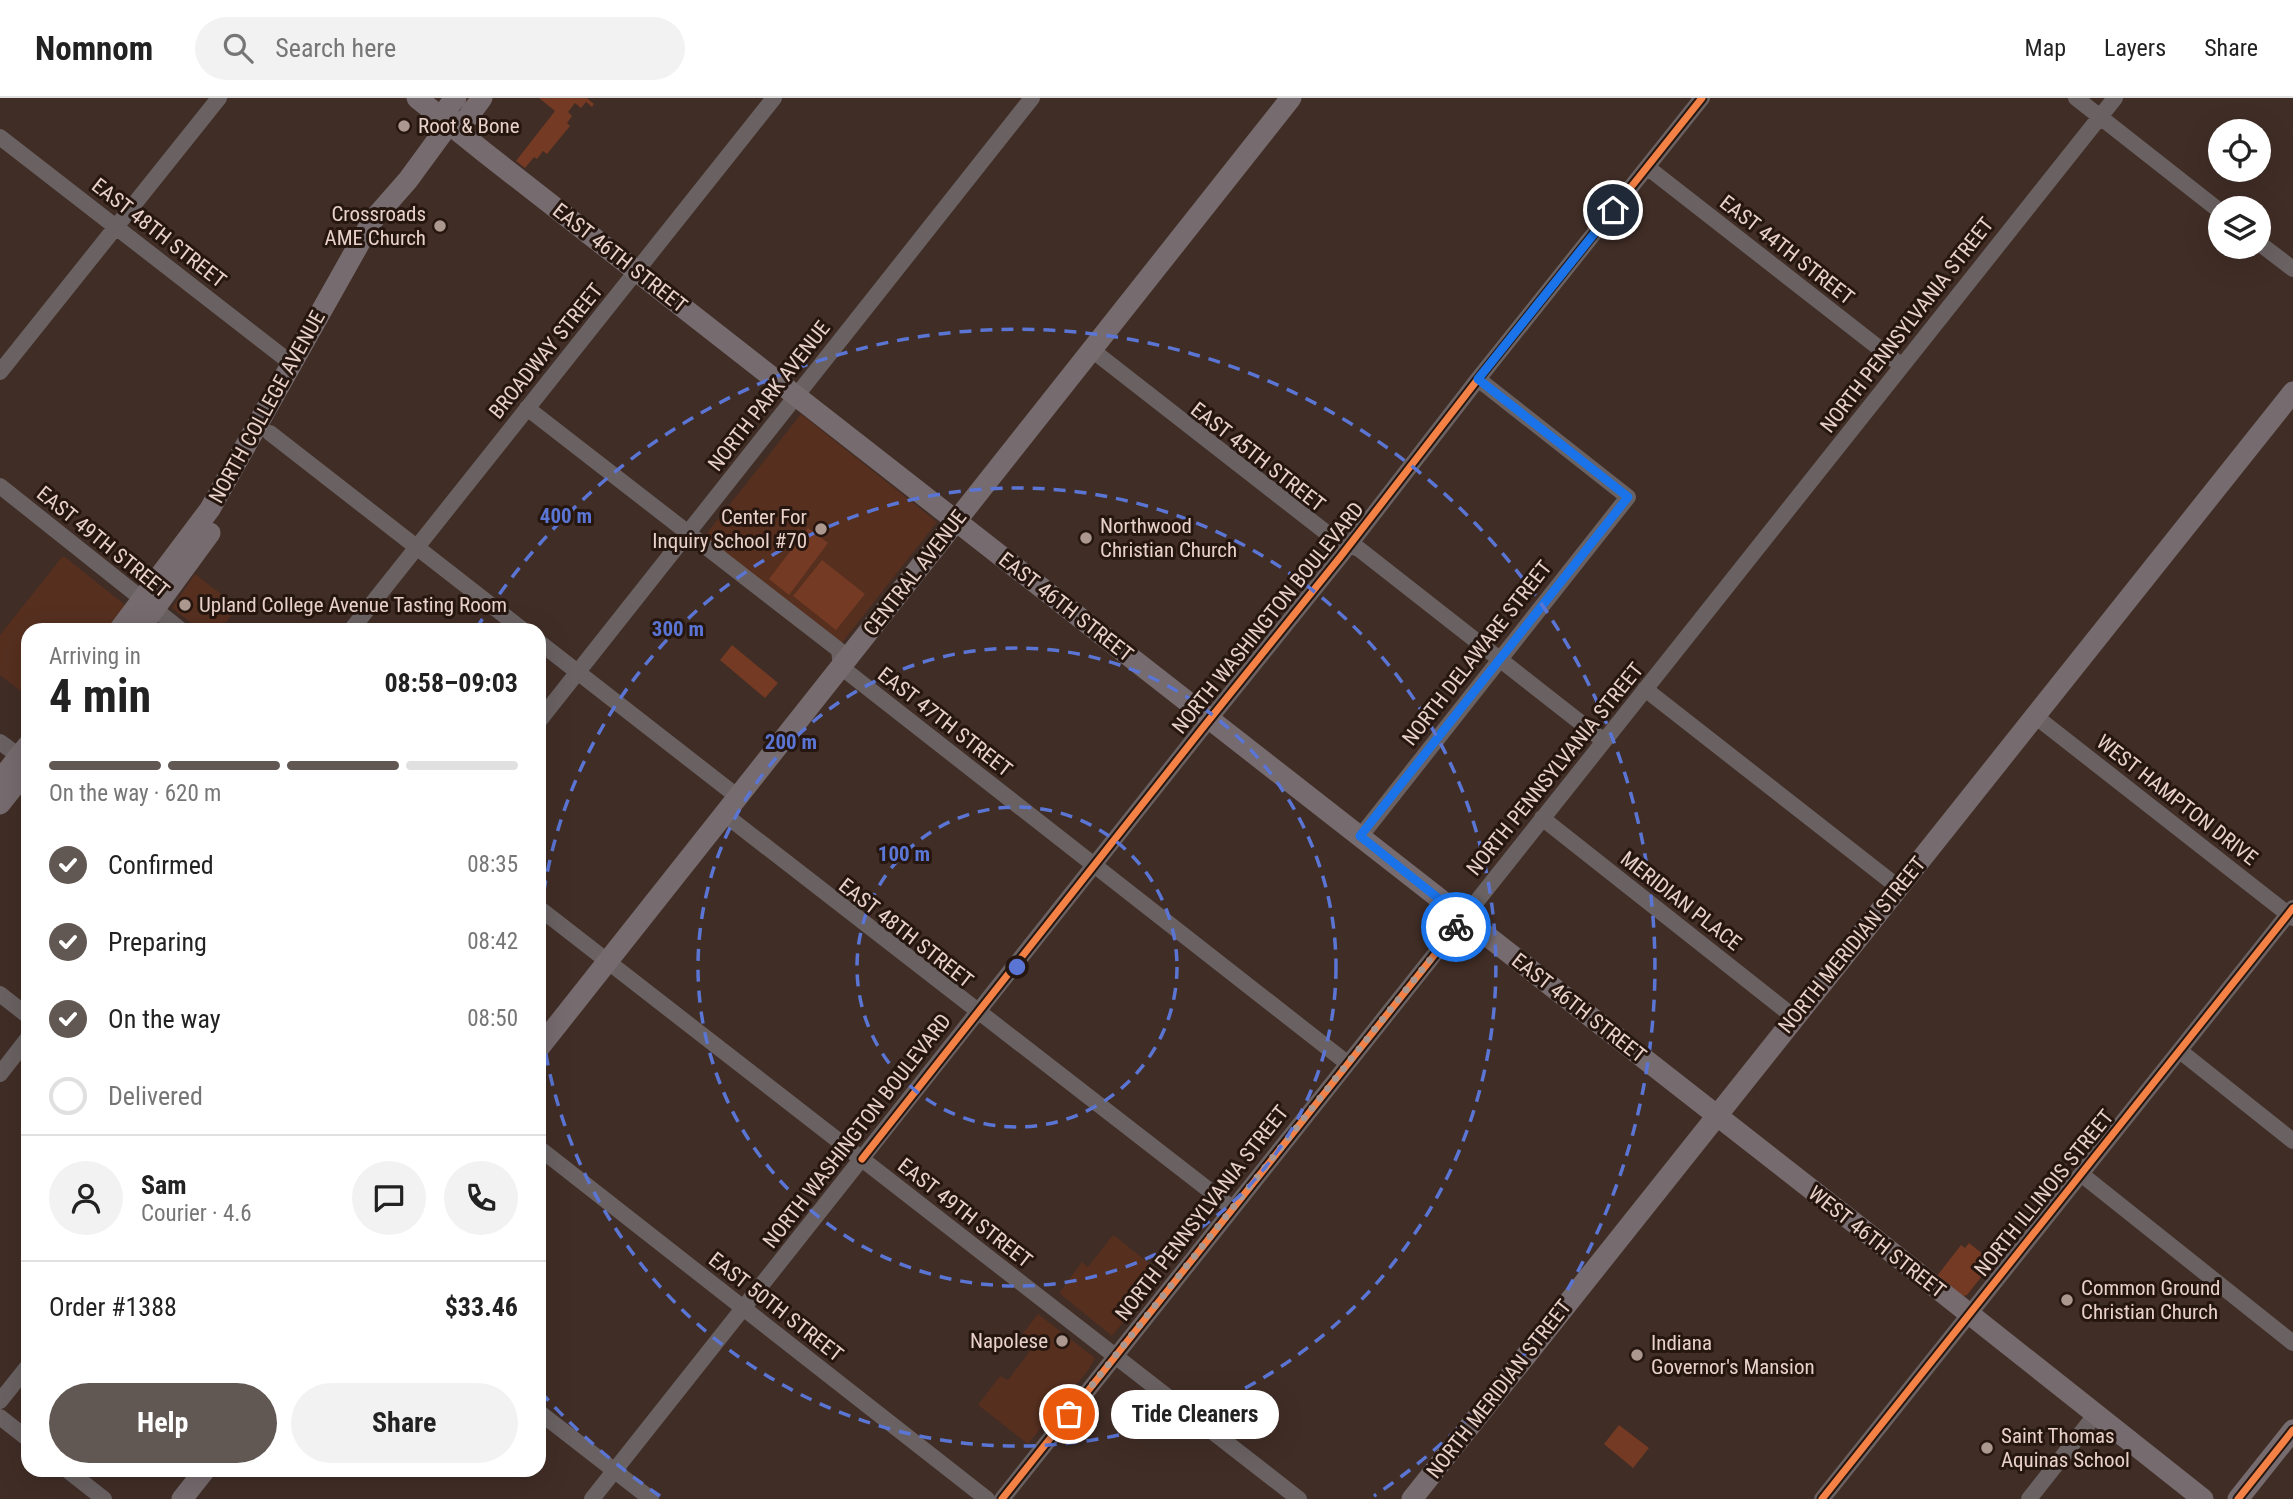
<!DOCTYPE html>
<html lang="en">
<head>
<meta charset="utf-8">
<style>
  :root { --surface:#fff; --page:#f2f2f2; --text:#222; --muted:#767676; --line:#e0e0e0; --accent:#615753 }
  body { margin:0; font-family:"Roboto Condensed",sans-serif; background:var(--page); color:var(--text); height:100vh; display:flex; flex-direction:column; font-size:26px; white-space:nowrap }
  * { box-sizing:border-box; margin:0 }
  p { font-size:23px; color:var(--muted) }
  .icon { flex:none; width:38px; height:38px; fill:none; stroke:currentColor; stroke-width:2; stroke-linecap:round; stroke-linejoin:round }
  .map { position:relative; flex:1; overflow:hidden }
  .drawer { position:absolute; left:21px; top:525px; width:525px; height:854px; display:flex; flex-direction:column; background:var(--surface); border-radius:21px; box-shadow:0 7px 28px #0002 }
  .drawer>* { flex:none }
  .buttons { position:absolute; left:2208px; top:21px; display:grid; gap:14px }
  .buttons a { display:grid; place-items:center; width:63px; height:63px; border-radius:50%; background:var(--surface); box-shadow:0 7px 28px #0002; font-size:35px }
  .pin { position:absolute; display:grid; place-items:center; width:60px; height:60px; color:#fff; margin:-30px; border:4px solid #fff; border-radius:50%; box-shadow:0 2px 7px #0007 }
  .courier { position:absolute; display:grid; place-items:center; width:70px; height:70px; margin:-35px; border:5px solid #1a73e8; border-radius:50%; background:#fff; color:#222; box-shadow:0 2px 9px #0007 }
  .bubble { position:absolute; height:49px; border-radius:24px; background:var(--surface); box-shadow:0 7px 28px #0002; font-size:23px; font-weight:700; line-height:49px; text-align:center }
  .headline em { font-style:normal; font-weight:700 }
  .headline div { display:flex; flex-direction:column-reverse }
  .headline { display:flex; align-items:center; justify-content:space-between; height:119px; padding:0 28px }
  h1 { font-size:46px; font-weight:700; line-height:52px }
  .bar { display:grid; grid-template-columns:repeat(4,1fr); gap:10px 7px; align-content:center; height:84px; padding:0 28px }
  .bar i { height:9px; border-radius:5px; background:var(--line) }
  .bar .selected { background:var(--accent) }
  .bar p { grid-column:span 4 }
  .line { display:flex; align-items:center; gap:18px; padding:0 28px; border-top:2px solid var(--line) }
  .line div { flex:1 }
  .round { display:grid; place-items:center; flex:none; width:74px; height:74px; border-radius:37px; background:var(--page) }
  ol { padding:0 28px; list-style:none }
  li { display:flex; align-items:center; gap:21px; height:77px }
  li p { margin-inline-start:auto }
  li .icon { padding:7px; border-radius:50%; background:var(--accent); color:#fff; stroke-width:4 }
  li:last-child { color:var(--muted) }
  li i { width:38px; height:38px; border:4px solid var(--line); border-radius:50% }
  .action { display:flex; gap:14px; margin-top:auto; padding:14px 28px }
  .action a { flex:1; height:80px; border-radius:42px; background:var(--accent); color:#fff; font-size:28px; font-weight:700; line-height:80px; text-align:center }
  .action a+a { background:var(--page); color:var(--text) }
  header { display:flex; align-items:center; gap:42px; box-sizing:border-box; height:98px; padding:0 35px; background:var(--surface); border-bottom:2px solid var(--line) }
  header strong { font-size:33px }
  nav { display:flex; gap:38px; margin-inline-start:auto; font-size:24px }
  .search { width:490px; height:63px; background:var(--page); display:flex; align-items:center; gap:18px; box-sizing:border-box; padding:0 24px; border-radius:38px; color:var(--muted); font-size:26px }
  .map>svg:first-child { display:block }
</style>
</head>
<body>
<header>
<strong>Nomnom</strong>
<div class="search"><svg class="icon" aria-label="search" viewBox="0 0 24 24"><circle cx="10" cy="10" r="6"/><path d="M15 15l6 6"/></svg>Search here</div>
<nav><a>Map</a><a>Layers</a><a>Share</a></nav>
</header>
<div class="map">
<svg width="2293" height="1401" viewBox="0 0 2293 1401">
  <rect width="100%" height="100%" fill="#402d26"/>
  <path fill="#562f1f" d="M801,316l136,108 -96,122 -137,-107z
    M62,459h3l60,48 -19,25h-78v67l-28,-22v-40z
    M195,476l43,33 -18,23h-20l-28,-22z
    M1112,1138h3l47,38 -50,62 -53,-43 23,-31 6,5z
    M1038,1216l57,44 -6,11 -61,75 -50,-39 22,-29 8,4 25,-33 -12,-11z"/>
  <path fill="#743a23" d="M539,0h48l7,6 -2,3 -6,-5 -5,6 -6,-5 -7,9 4,4 -5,7 3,3 -23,28 -4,-3 -6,8 -3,-2 -9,11 -9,-7 39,-50z
    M808,430l20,15 -39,52 -20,-16z
    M822,462l43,34 -29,36 -43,-34z
    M732,547l46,38 -13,15 -45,-38z
    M1969,1145l24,19 -26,33 -4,1 -26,-20 24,-31 4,3z
    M1619,1327l30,23 -16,20 -29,-24z"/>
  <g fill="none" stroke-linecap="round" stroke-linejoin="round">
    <path stroke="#6a6262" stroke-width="16" d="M2076,0l145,114
      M0,39l291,226
      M1647,69l255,199
      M2259,145l34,26
      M1092,252l245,191 22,8 245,192
      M0,274l219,-274
      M527,310l312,242 2,17 506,396
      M270,335l253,197
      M0,388l181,144
      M351,532l423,-532
      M539,544l199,155
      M1645,591l253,198
      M2035,618l258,202
      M539,623l493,-623
      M0,644l19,14
      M724,716l508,394
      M1542,720l252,199
      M1360,739l268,-340 -150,-118
      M539,810l760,591
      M0,896l28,22
      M2180,953l113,90
      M0,976l28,-36
      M539,1050l448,351
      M2081,1076l212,169
      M0,1303l28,-35
      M539,1314l112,87
      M0,1319l28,22
      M67,1372l37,29
      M592,1401l613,-774 136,-169 137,-177 224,-281
      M1002,1401l1113,-1401
      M1822,1401l471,-591
      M2029,1401l67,-85"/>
    <path stroke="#766b6e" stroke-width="21" d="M417,0l67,54 1382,1080 337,267
      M449,26l16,-3 17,-23
      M119,532l91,-121 162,-288 36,-41 41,-56 -1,-17 8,-9
      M139,532l71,-97
      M0,682l28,-35
      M0,706l27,-34
      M539,950l752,-950
      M182,1401l23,-29
      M1412,1401l881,-1107
      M2238,1401l55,-69"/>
    <defs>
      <path id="cycleway" d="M862,1061l343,-434 136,-169 137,-177 224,-281
        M1002,1401l457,-575
        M1822,1401l471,-591
        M2238,1401l55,-69"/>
    </defs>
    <use href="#cycleway" stroke="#261610" stroke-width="11"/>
    <use href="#cycleway" stroke="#f48246" stroke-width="7"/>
  </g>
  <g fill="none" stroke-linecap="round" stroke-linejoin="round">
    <path stroke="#ad988f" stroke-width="7" stroke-dasharray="0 12.6" d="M1069,1316l387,-487"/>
    <path stroke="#1a73e8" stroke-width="9" d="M1456,829l7,-9 -103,-82 268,-339 -150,-118 135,-169"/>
  </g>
  <g fill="none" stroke="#5a75d3" stroke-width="3.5" stroke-dasharray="12 9">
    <circle cx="1017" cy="869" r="160"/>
    <circle cx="1017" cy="869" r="319"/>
    <path d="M539 836A479 479 0 1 1 539 902"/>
    <path d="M660 1398A638 638 0 0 1 539 1292M476 531A638 638 0 1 1 1374 1398"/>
  </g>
  <g fill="#ad988f" stroke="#261610" stroke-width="2.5">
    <circle cx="404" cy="28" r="7"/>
    <circle cx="440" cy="128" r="7"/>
    <circle cx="821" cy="431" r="7"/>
    <circle cx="1086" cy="440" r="7"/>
    <circle cx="185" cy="507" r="7"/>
    <circle cx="2067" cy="1202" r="7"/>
    <circle cx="1062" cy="1243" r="7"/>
    <circle cx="1637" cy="1257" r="7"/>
    <circle cx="1987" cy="1350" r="7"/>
  </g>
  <g text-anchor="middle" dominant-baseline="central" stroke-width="6" stroke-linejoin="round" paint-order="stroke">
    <g font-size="21" fill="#e8d1c8" stroke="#261610" text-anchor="start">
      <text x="418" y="28">Root &amp; Bone</text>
      <text x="426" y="116" text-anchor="end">Crossroads<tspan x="426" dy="24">AME Church</tspan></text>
      <text x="807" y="419" text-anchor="end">Center For<tspan x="807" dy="24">Inquiry School #70</tspan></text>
      <text x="1100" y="428">Northwood<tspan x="1100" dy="24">Christian Church</tspan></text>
      <text x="199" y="507">Upland College Avenue Tasting Room</text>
      <text x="2081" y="1190">Common Ground<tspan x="2081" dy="24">Christian Church</tspan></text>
      <text x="1048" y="1243" text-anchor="end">Napolese</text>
      <text x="1651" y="1245">Indiana<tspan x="1651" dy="24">Governor's Mansion</tspan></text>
      <text x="2001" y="1338">Saint Thomas<tspan x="2001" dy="24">Aquinas School</tspan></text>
    </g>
    <g font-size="21" fill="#e8d1c8" stroke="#261610">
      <text transform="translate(159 135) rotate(38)">EAST 48TH STREET</text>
      <text transform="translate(1787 152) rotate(38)">EAST 44TH STREET</text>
      <text transform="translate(620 160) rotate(38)">EAST 46TH STREET</text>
      <text transform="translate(1907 227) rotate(-52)">NORTH PENNSYLVANIA STREET</text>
      <text transform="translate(546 253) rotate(-51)">BROADWAY STREET</text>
      <text transform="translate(769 298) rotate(-52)">NORTH PARK AVENUE</text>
      <text transform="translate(267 309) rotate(-61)">NORTH COLLEGE AVENUE</text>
      <text transform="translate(1258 359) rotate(38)">EAST 45TH STREET</text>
      <text transform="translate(103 444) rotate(39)">EAST 49TH STREET</text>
      <text transform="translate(915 475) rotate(-52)">CENTRAL AVENUE</text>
      <text transform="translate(1066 509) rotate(38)">EAST 46TH STREET</text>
      <text transform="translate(1268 520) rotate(-51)">NORTH WASHINGTON BOULEVARD</text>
      <text transform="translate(1477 555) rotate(-52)">NORTH DELAWARE STREET</text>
      <text transform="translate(945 624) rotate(38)">EAST 47TH STREET</text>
      <text transform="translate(1555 671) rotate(-51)">NORTH PENNSYLVANIA STREET</text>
      <text transform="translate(2177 702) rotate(38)">WEST HAMPTON DRIVE</text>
      <text transform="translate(1681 803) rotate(38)">MERIDIAN PLACE</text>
      <text transform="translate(906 835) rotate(38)">EAST 48TH STREET</text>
      <text transform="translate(1852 847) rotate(-51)">NORTH MERIDIAN STREET</text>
      <text transform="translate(1579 910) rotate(38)">EAST 46TH STREET</text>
      <text transform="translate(857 1033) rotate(-52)">NORTH WASHINGTON BOULEVARD</text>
      <text transform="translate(2044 1095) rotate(-51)">NORTH ILLINOIS STREET</text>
      <text transform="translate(965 1115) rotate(38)">EAST 49TH STREET</text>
      <text transform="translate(1202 1115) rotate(-52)">NORTH PENNSYLVANIA STREET</text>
      <text transform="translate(1877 1144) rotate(38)">WEST 46TH STREET</text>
      <text transform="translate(776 1209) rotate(38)">EAST 50TH STREET</text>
      <text transform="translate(1499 1291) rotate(-52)">NORTH MERIDIAN STREET</text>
    </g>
  </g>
  <circle cx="1017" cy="869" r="10" fill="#5a75d3" stroke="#261610" stroke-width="3.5"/>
  <g font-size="21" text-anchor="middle" font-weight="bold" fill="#5a75d3" stroke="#261610" stroke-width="6" stroke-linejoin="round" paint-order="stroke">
    <text x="566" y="425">400 m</text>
    <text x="678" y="538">300 m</text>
    <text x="791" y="651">200 m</text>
    <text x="904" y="763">100 m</text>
  </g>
</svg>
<div class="buttons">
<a><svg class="icon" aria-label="locate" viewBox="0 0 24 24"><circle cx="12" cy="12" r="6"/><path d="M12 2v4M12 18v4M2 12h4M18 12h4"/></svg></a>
<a><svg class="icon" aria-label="layers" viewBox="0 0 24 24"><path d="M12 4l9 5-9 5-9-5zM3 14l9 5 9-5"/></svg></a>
</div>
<div class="pin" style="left:1069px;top:1316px;background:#ea580c"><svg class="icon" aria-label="bag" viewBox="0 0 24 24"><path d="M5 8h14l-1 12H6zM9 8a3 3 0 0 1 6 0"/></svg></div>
<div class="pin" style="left:1613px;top:112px;background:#1f2937"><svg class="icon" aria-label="home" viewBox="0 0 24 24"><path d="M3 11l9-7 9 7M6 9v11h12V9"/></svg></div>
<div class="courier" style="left:1456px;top:829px"><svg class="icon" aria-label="bike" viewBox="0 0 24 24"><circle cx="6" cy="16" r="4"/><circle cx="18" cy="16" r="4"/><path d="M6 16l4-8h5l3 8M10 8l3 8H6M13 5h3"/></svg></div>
<div class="bubble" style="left:1111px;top:1292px;width:168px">Tide Cleaners</div>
<section class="drawer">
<div class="headline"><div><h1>4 min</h1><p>Arriving in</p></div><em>08:58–09:03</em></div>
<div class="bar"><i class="selected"></i><i class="selected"></i><i class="selected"></i><i></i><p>On the way · 620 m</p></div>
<ol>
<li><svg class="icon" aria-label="check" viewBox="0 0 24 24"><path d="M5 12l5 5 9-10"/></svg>Confirmed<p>08:35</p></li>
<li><svg class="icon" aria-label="check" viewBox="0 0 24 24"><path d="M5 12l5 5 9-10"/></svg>Preparing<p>08:42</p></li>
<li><svg class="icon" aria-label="check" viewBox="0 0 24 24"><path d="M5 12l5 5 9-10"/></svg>On the way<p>08:50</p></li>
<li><i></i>Delivered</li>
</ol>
<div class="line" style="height:126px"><a class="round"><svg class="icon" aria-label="person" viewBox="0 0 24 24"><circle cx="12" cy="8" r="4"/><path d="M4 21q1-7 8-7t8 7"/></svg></a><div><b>Sam</b><p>Courier · 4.6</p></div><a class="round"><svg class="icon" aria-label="chat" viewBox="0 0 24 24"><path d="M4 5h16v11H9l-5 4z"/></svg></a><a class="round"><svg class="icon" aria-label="phone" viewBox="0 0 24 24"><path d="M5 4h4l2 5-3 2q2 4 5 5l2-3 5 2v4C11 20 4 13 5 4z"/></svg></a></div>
<div class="line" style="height:91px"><div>Order #1388</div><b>$33.46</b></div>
<div class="action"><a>Help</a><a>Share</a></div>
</section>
</div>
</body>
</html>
